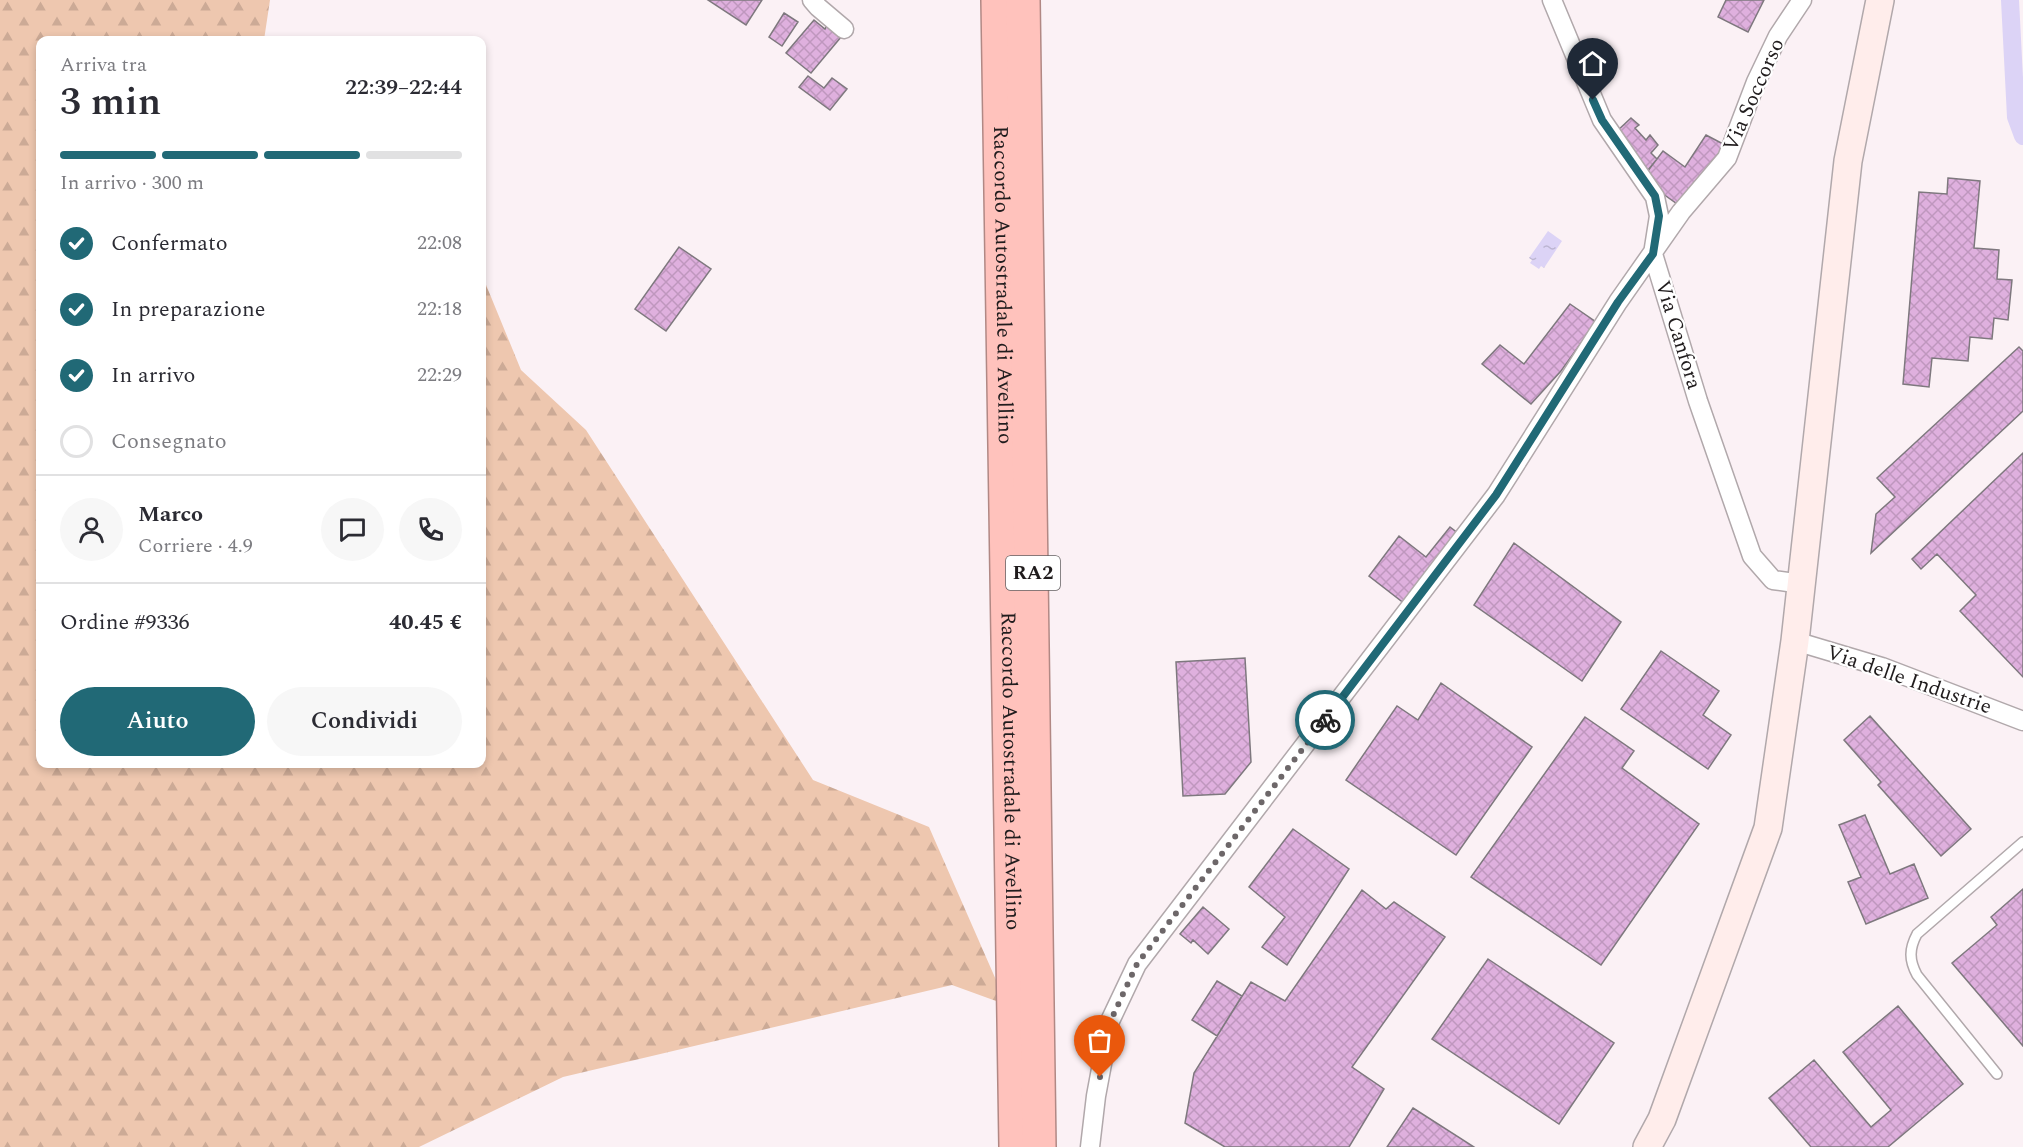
<!DOCTYPE html>
<html lang="it">
<head>
<meta charset="utf-8">
<style>
  :root { --surface:#fff; --page:#f7f7f7; --text:#2b2b33; --muted:#7c7c81; --line:#e1e1e2; --accent:#216976 }
  body { margin:0; font-family:Spectral,serif; background:var(--page); color:var(--text); height:100vh; display:flex; flex-direction:column; font-size:22px; white-space:nowrap }
  * { box-sizing:border-box; margin:0 }
  p { font-size:20px; color:var(--muted) }
  .icon { flex:none; width:33px; height:33px; fill:none; stroke:currentColor; stroke-width:2; stroke-linecap:round; stroke-linejoin:round }
  .map { position:relative; flex:1; overflow:hidden }
  .panel { position:absolute; left:36px; top:36px; width:450px; height:732px; display:flex; flex-direction:column; background:var(--surface); border-radius:12px; box-shadow:0 3px 9px #0003 }
  .panel>* { flex:none }
  .pin { position:absolute; display:grid; place-items:center; width:51px; height:51px; color:#fff; margin:-62px -26px; border-radius:50% 50% 50% 0; rotate:-45deg; box-shadow:0 0 6px #0007 }
  .pin .icon { rotate:45deg }
  .courier { position:absolute; display:grid; place-items:center; width:60px; height:60px; margin:-30px; border:4px solid #216976; border-radius:50%; background:#fff; color:#222; box-shadow:0 2px 8px #0007 }
  .overview em { font-style:normal; font-weight:600 }
  .overview div { display:flex; flex-direction:column-reverse }
  .overview { display:flex; align-items:center; justify-content:space-between; height:102px; padding:0 24px }
  h1 { font-size:39px; font-weight:600; line-height:45px }
  .bar { display:grid; grid-template-columns:repeat(4,1fr); gap:9px 6px; align-content:center; height:72px; padding:0 24px }
  .bar i { height:8px; border-radius:4px; background:var(--line) }
  .bar .current { background:var(--accent) }
  .bar p { grid-column:span 4 }
  .line { display:flex; align-items:center; gap:15px; padding:0 24px; border-top:2px solid var(--line) }
  .line div { flex:1 }
  .round { display:grid; place-items:center; flex:none; width:63px; height:63px; border-radius:32px; background:var(--page) }
  ol { padding:0 24px; list-style:none }
  li { display:flex; align-items:center; gap:18px; height:66px }
  li p { margin-inline-start:auto }
  li .icon { padding:6px; border-radius:50%; background:var(--accent); color:#fff; stroke-width:4 }
  li:last-child { color:var(--muted) }
  li i { width:33px; height:33px; border:3px solid var(--line); border-radius:50% }
  .action { display:flex; gap:12px; margin-top:auto; padding:12px 24px }
  .action a { flex:1; height:69px; border-radius:36px; background:var(--accent); color:#fff; font-size:24px; font-weight:600; line-height:69px; text-align:center }
  .action a+a { background:var(--page); color:var(--text) }
  .map>svg:first-child { display:block }
</style>
</head>
<body>
<div class="map">
<svg width="2023" height="1147" viewBox="0 0 2023 1147">
  <defs>
    <pattern id="forest-firs" width="22" height="20" patternUnits="userSpaceOnUse" patternTransform="scale(1.5)"><rect width="22" height="20" fill="#eec7af"/><path d="M5 1l3.5 6h-7zM16 11l3.5 6h-7z" fill="#ccaa96"/></pattern>
    <pattern id="water-ripples" width="26" height="14" patternUnits="userSpaceOnUse" patternTransform="scale(1.5)"><rect width="26" height="14" fill="#dcd3f6"/><path d="M2 4q2-2 4 0t4 0M15 11q2-2 4 0t4 0" fill="none" stroke="#bcb5d2"/></pattern>
    <pattern id="building-cross-hatch" width="8" height="8" patternUnits="userSpaceOnUse" patternTransform="scale(1.5)"><rect width="8" height="8" fill="#dfb0de"/><path d="M0 0l8 8M0 8l8-8" fill="none" stroke="#bf97be"/></pattern>
  </defs>
  <rect width="100%" height="100%" fill="#fbf1f5"/>
  <path fill="url(#forest-firs)" d="M0,0h270l-6,40h-224v724h442v-489l39,95 65,60 227,350 116,47 78,178 -55,-20 -389,92 -144,70h-419z"/>
  <path fill="url(#water-ripples)" d="M1548,231l14,10 -18,27 -3,-2 -2,3 -9,-6 2,-3 -3,-2z"/>
  <g fill="none" stroke-linecap="round" stroke-linejoin="round">
    <path stroke="#dcd3f6" stroke-width="18" d="M2010,0l6,117 7,19"/>
  </g>
  <path fill="url(#building-cross-hatch)" stroke="#7e787e" stroke-width="1.5" d="M708,0h54l-16,25z
    M1726,0h38l-16,32 -30,-15z
    M784,13l14,9 -16,24 -13,-9z
    M814,20l11,9 2,-4 14,12 -30,36 -25,-20z
    M808,76l16,12 8,-10 15,11 -17,21 -31,-23z
    M1631,118l8,7 -4,3 11,12 4,-5 8,10 -7,8 6,6 -9,11 -32,-38z
    M1706,135l21,11 -47,60 -28,-20 -8,-10 19,-25 22,16z
    M1948,178l32,3 -6,67 25,2 -2,29 15,1 -4,40 -14,-2 -2,21 -22,-2 -2,24 -36,-3 -3,29 -26,-3 16,-192 28,2z
    M679,247l32,22 -45,62 -31,-22z
    M1570,304l26,18 -35,49 -30,33 -49,-40 18,-19 24,19z
    M2019,347l4,4v60l-152,142 5,-39 19,-17 -18,-19z
    M2023,453v224l-63,-66 16,-16 -39,-41 -16,15 -9,-10z
    M1450,527l9,7 -54,70 -36,-28 30,-40 27,21z
    M1514,543l107,79 -39,59 -108,-76z
    M1661,651l58,40 -16,24 28,20 -23,34 -87,-60z
    M1245,658l6,104 -26,32 -42,2 -7,-134z
    M1441,683l91,64 -76,108 -110,-75 51,-74 21,14z
    M1870,716l101,113 -30,27 -63,-71 3,-3 -37,-42z
    M1585,717l49,34 -12,17 77,56 -98,141 -130,-88z
    M1865,815l25,59 24,-10 14,34 -62,26 -18,-42 13,-5 -22,-52z
    M1293,829l56,40 -62,96 -25,-18 23,-30 -36,-30z
    M2023,889v157l-71,-83 45,-38 -6,-8z
    M1362,890l24,19 8,-7 51,35 -93,130 32,22 -35,58h-124l-40,-24 9,-50 57,-91 34,19z
    M1203,907l26,22 -21,25 -15,-14 -2,3 -11,-9z
    M1488,959l126,84 -55,81 -127,-85z
    M1217,981l25,15 -25,40 -25,-16z
    M1898,1006l65,78 -75,63h-77l-42,-49 45,-38 57,67 20,-17 -48,-58z
    M1413,1108l61,39h-87z"/>
  <g fill="none" stroke-linecap="round" stroke-linejoin="round">
    <defs>
      <path id="lane" d="M1997,1074l-80,-99c-8,-15 -8,-26 0,-41l106,-92"/>
      <path id="street" d="M812,0l6,7 26,22
        M1552,0l50,120 53,77 4,19 -6,38 45,147 54,155 21,24 29,4
        M1795,641l87,26 141,54
        M1090,1147l6,-51 14,-75 27,-57 359,-469 122,-193 63,-90 46,-54 29,-76 22,-46 24,-36"/>
      <path id="secondary" d="M1647,1147l15,-28 106,-291 27,-187 53,-480 32,-161"/>
      <g id="highway">
        <path id="s1" d="M998,0l18,1147"/>
        <path d="M1023,0l16,1147"/>
      </g>
    </defs>
    <use href="#lane" stroke="#b1a8ab" stroke-width="12"/>
    <use href="#street" stroke="#b1a8ab" stroke-width="21"/>
    <use href="#secondary" stroke="#b1a8ab" stroke-width="30"/>
    <use href="#highway" stroke="#b18884" stroke-width="36"/>
    <use href="#lane" stroke="#fff" stroke-width="9"/>
    <use href="#street" stroke="#fff" stroke-width="18"/>
    <use href="#secondary" stroke="#ffedeb" stroke-width="27"/>
    <use href="#highway" stroke="#ffc2bc" stroke-width="33"/>
  </g>
  <g fill="none" stroke-linecap="round" stroke-linejoin="round">
    <path stroke="#6d6769" stroke-width="6" stroke-dasharray="0 10.8" d="M1100,1077l10,-55 27,-58 188,-244"/>
    <path stroke="#216976" stroke-width="8" d="M1325,720l171,-225 122,-193 35,-48 6,-38 -4,-20 -53,-76 -9,-20"/>
  </g>
  <g text-anchor="middle" dominant-baseline="central" stroke-width="4.5" stroke-linejoin="round" paint-order="stroke">
    <rect fill="#fff" stroke="#636061" stroke-width="1.5" x="1006" y="556" width="54" height="34" rx="4.5"/>
    <g font-size="20" font-weight="bold" fill="#201c1d">
      <text x="1033" y="573">RA2</text>
    </g>
    <g font-size="21" fill="#201c1d" stroke="#fff">
      <text transform="translate(1754 95) rotate(-66)">Via Soccorso</text>
      <text stroke="none"><textPath href="#s1" startOffset="285">Raccordo Autostradale di Avellino</textPath></text>
      <text transform="translate(1678 335) rotate(73)">Via Canfora</text>
      <text transform="translate(1909 680) rotate(19)">Via delle Industrie</text>
      <text stroke="none"><textPath href="#s1" startOffset="771">Raccordo Autostradale di Avellino</textPath></text>
    </g>
  </g>
</svg>
<div class="pin" style="left:1100px;top:1077px;background:#ea580c"><svg class="icon" aria-label="bag" viewBox="0 0 24 24"><path d="M5 8h14l-1 12H6zM9 8a3 3 0 0 1 6 0"/></svg></div>
<div class="pin" style="left:1593px;top:100px;background:#1f2937"><svg class="icon" aria-label="home" viewBox="0 0 24 24"><path d="M3 11l9-7 9 7M6 9v11h12V9"/></svg></div>
<div class="courier" style="left:1325px;top:720px"><svg class="icon" aria-label="bike" viewBox="0 0 24 24"><circle cx="6" cy="16" r="4"/><circle cx="18" cy="16" r="4"/><path d="M6 16l4-8h5l3 8M10 8l3 8H6M13 5h3"/></svg></div>
<section class="panel">
<div class="overview"><div><h1>3 min</h1><p>Arriva tra</p></div><em>22:39–22:44</em></div>
<div class="bar"><i class="current"></i><i class="current"></i><i class="current"></i><i></i><p>In arrivo · 300 m</p></div>
<ol>
<li><svg class="icon" aria-label="check" viewBox="0 0 24 24"><path d="M5 12l5 5 9-10"/></svg>Confermato<p>22:08</p></li>
<li><svg class="icon" aria-label="check" viewBox="0 0 24 24"><path d="M5 12l5 5 9-10"/></svg>In preparazione<p>22:18</p></li>
<li><svg class="icon" aria-label="check" viewBox="0 0 24 24"><path d="M5 12l5 5 9-10"/></svg>In arrivo<p>22:29</p></li>
<li><i></i>Consegnato</li>
</ol>
<div class="line" style="height:108px"><a class="round"><svg class="icon" aria-label="person" viewBox="0 0 24 24"><circle cx="12" cy="8" r="4"/><path d="M4 21q1-7 8-7t8 7"/></svg></a><div><b>Marco</b><p>Corriere · 4.9</p></div><a class="round"><svg class="icon" aria-label="chat" viewBox="0 0 24 24"><path d="M4 5h16v11H9l-5 4z"/></svg></a><a class="round"><svg class="icon" aria-label="phone" viewBox="0 0 24 24"><path d="M5 4h4l2 5-3 2q2 4 5 5l2-3 5 2v4C11 20 4 13 5 4z"/></svg></a></div>
<div class="line" style="height:78px"><div>Ordine #9336</div><b>40.45 €</b></div>
<div class="action"><a>Aiuto</a><a>Condividi</a></div>
</section>
</div>
</body>
</html>
